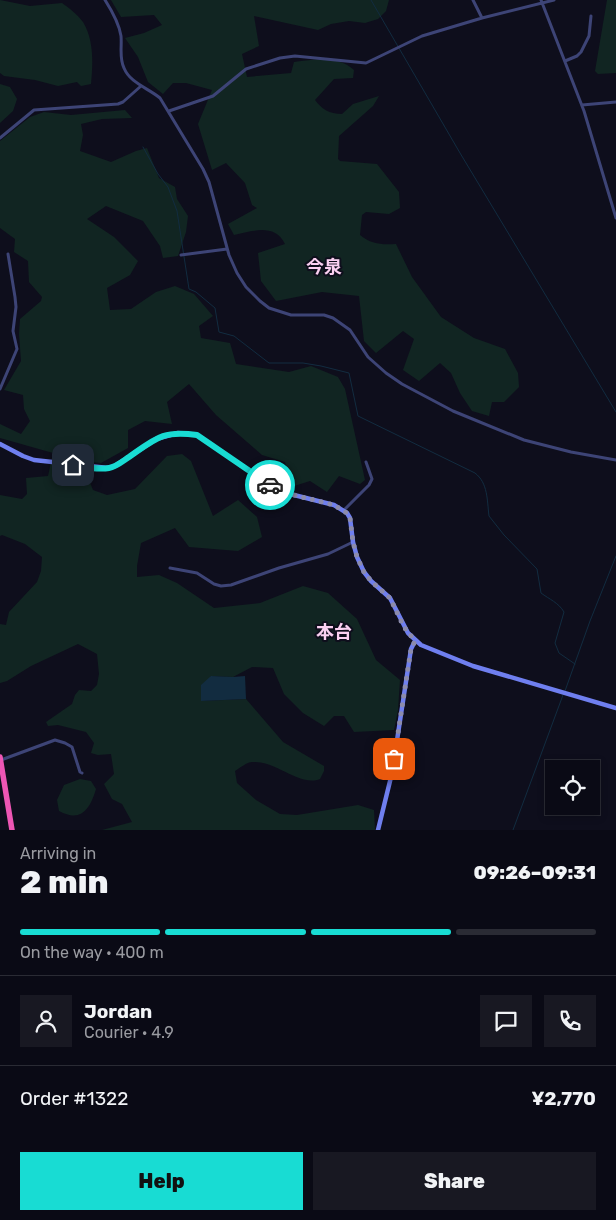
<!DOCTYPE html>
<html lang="en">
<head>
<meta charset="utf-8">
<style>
  :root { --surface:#0a0a15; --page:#181822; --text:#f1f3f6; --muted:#999aa0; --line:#2a2b34; --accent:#18dcd3 }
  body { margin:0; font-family:Rubik,"Noto Sans JP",sans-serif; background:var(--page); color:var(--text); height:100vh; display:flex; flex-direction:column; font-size:19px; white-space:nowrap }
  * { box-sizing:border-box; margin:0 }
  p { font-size:16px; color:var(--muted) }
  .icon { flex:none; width:28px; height:28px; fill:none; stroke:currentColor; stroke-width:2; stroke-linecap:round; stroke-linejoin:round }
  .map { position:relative; height:830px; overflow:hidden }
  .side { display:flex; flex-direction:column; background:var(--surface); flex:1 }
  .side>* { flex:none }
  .controls { position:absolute; left:545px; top:760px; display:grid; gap:10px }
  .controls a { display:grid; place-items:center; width:55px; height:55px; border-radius:0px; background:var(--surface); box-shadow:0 2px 8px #0003,0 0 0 1px var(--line); font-size:25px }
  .pin { position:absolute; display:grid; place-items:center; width:42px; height:42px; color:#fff; margin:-21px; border-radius:10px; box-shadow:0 2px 8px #0006 }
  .courier { position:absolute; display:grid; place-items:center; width:50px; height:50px; margin:-25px; border:4px solid #18dcd3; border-radius:50%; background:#fff; color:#222; box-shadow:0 1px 6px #0007 }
  .head em { font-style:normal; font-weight:800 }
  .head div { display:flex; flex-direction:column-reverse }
  .head { display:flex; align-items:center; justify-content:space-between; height:85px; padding:0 20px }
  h1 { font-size:32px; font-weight:800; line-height:38px }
  .bar { display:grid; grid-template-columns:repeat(4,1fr); gap:8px 5px; align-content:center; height:60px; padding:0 20px }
  .bar i { height:6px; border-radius:4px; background:var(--line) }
  .bar .on { background:var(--accent) }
  .bar p { grid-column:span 4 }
  .line { display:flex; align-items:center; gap:12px; padding:0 20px; border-top:1px solid var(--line) }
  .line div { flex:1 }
  .round { display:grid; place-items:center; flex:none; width:52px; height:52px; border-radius:0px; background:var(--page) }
  .cta { display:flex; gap:10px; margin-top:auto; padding:10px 20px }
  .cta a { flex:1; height:58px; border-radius:0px; background:var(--accent); color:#111; font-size:20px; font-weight:800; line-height:58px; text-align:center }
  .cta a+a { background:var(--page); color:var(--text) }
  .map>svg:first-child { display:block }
</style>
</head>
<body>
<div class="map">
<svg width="616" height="830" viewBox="0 0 616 830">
  <rect width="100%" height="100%" fill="#0e0e1c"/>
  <path fill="#112522" d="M0,0l30,6 32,-3c7,5 16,12 21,19 11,18 10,41 8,62l-10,2 -4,-4 -19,4 -23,-6 -31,-4 -4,-3z
    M111,0h278l-3,11 -8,8 -13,4 -16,-2 -18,3 -13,6 -64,-14 5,30 -17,8 5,23 44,-4 3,-11c21,-3 44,-7 60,8l-1,8 -19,1 -19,21c7,9 14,14 27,14l11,-10 26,-8 -6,10 -34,30 -1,23 2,2 37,3 22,28 1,16 -11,6 -23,-2 -4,3 -2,20c11,9 21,10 36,9l16,33 29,40 33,21 31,11 13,24 1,14 -15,15h-12l-3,14 -17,-5 -12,-18 -9,-20 -11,-10 -21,18 -16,-11 11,-31 -11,-8 -27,22 -12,-12 -5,-45 -37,-4 -46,9 -15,-20 -3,-28 27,-9c-10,-21 -33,-13 -51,-9l-6,-11 29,-16 -5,-3 -7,-22 -19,-20 -14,7 -14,-46 14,-34 -26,-7h-13l-10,11 -15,-12 -10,-25 -13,-19 19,-5 18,-8 -8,-10 -33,2z
    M607,0h9v73l-18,1 -3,-3z
    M0,84l10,3 7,12 -4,12 -13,12z
    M125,110l7,8 -30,1 -21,5 2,11 -3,16 31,11 25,-11 11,-3 12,30 16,9 2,12 11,17 -2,16 -8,24 -15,2 -3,-12 -17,-25 -37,-15 -19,13 27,18 24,24 -8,14 -23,13 3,22 21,-1 25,-17 19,-6 19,8 19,22 -14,10 2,12 29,5 6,21 53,8 22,-6 27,11 7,12 20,91 -5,4 -21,-8 -12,16 -17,-11 -19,6 -6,-25 -23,-7 -46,-40 -27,-31 -22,18 5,22 -27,-3 -17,9v18l-27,15 -20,-2 12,29 14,5 28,-6 32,-33 15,-2 9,7 22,55 25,-16 19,17 5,20 -24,14 -49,-4 -14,-19 -34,15 -4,23v11l22,-2 18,8 37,25 46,-5 43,-17 25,7 29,26 19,41 24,20 -2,30 -4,20 -40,2 -10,-16h-10l-10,10 -21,-13 -19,-19 -11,-26 -21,-1 -19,10 -22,-1 -10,25 45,-2 37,43 41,24v5l-4,8c-21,8 -44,-19 -68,-17 -5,0 -12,6 -17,9l2,12 19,17 24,14 17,1 61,-10 16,5 1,20h-273l30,-8 -10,-18 -10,-5 -8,-15 10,-10 -3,-20 -13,1 -7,-2 3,-10 -8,-11 -28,-7 -10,1 -2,-4 26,-18 3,-9 4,-5 12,1 6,-6 2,-11 -2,-20 -19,-10 -47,22 -24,15 -7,2v-59l6,1 3,-13 28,-30 4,-11 1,-14 -17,-13 -23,-9 -2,1v-41l22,4 5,-5 -1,-16 22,-2 5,-23 -53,-15v-14l21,10 9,-13 -6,-12 -1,-14 -19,-5 17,-29 -2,-27 1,-15 21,-18 1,-4 -13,-15 -1,-21 -14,-9 1,-13 -15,-11v-87l30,-24 14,-5 27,3z
    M80,779l11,2 5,8c-6,20 -15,34 -37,22l-2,-11 7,-15z"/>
  <path fill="#122c40" d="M211,676l22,1 12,-1 1,23 -45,2v-16z"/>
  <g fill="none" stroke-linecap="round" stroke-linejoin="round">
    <path stroke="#122c40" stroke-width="1" d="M371,0l89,153 156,259
      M143,147l15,27 10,13 9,24 12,78 7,3 19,16 4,24 15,4 35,27h34l18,3 28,7 9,43 117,57c13,10 12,27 14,43l15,19 33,34 4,24c8,6 18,10 23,19l-9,31 4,10 16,11
      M565,691l25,-70 26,-65
      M513,830l50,-135"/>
    <path stroke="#3d4476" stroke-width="3" d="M105,0c7,11 14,23 16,36 1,11 -2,22 3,32 6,15 24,20 36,30l43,71 6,13 20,73 8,18 9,14 14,14 9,7 22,7h33l9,3 17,12 18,27 18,16 16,11 51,27 71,29 47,12 45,8
      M473,0l9,18
      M541,0l43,111 32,107
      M565,61l12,-5 4,-4 8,-16 2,-20
      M582,105l34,-3
      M169,111l44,-15 33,-27 34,-11 15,-2 71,7 56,-27 60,-18 72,-18
      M0,138l34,-28 84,-6 5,-2 18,-16
      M181,255l46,-6
      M0,389l17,-40 -4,-18 3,-24 -1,-10 -7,-43
      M344,510l25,-25 3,-6 -6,-17
      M170,568l27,5 17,11 7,2 10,-1 48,-17 49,-14 25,-12
      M1,760l54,-20 10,3 7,4 8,25 2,1"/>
    <path stroke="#6f7fef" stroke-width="4.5" d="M0,444l23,12 11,4 74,8 7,-2 41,-27 22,-6 19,2 77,53 16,6 44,11 13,8 3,5 3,24 4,15 7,15 7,9 19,17 18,35 13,12 52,21 143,42
      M378,830l14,-57 19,-124 4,-8"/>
    <path stroke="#ed56b4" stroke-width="5.5" d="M0,757l12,73"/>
  </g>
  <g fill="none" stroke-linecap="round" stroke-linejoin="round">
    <path stroke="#8b8bac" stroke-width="5" stroke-dasharray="0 9" d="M270,485l20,9 44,11 13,8 3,5 3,24 4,15 7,15 7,9 19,17 14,29 11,14 -4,8 -17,110"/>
    <path stroke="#18dcd3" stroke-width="6" d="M73,465c11,2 24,5 36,3 7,-1 14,-7 20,-11 27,-19 34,-27 68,-22l73,50"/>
  </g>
  <g text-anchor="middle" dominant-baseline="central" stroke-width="4" stroke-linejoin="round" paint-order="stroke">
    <g font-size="18" font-weight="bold" fill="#fad0f1" stroke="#0e0e1c">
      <text x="324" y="267">今泉</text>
      <text x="334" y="632">本台</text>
    </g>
  </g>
</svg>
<div class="controls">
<a><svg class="icon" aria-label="locate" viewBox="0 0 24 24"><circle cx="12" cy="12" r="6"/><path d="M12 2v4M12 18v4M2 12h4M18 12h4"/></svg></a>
</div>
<div class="pin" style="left:394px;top:759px;background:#ea580c"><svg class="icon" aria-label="bag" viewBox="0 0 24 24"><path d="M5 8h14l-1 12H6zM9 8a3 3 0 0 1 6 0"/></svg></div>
<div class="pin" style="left:73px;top:465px;background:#1f2937"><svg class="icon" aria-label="home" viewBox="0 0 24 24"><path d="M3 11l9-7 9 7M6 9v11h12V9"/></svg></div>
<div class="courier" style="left:270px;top:485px"><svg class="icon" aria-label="car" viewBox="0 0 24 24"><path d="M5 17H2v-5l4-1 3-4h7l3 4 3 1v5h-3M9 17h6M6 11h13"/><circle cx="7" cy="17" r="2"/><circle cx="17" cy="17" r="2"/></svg></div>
</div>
<section class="side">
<div class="head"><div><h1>2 min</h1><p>Arriving in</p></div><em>09:26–09:31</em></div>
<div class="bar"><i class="on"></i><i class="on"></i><i class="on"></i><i></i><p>On the way · 400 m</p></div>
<div class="line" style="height:90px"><a class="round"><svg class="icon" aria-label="person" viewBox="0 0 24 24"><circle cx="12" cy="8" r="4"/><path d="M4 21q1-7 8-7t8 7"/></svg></a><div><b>Jordan</b><p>Courier · 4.9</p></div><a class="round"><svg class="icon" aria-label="chat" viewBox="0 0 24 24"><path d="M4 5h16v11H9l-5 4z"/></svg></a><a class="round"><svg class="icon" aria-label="phone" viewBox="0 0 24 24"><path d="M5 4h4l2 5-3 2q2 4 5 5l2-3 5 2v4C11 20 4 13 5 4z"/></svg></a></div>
<div class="line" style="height:65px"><div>Order #1322</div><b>¥2,770</b></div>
<div class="cta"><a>Help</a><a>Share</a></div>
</section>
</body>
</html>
